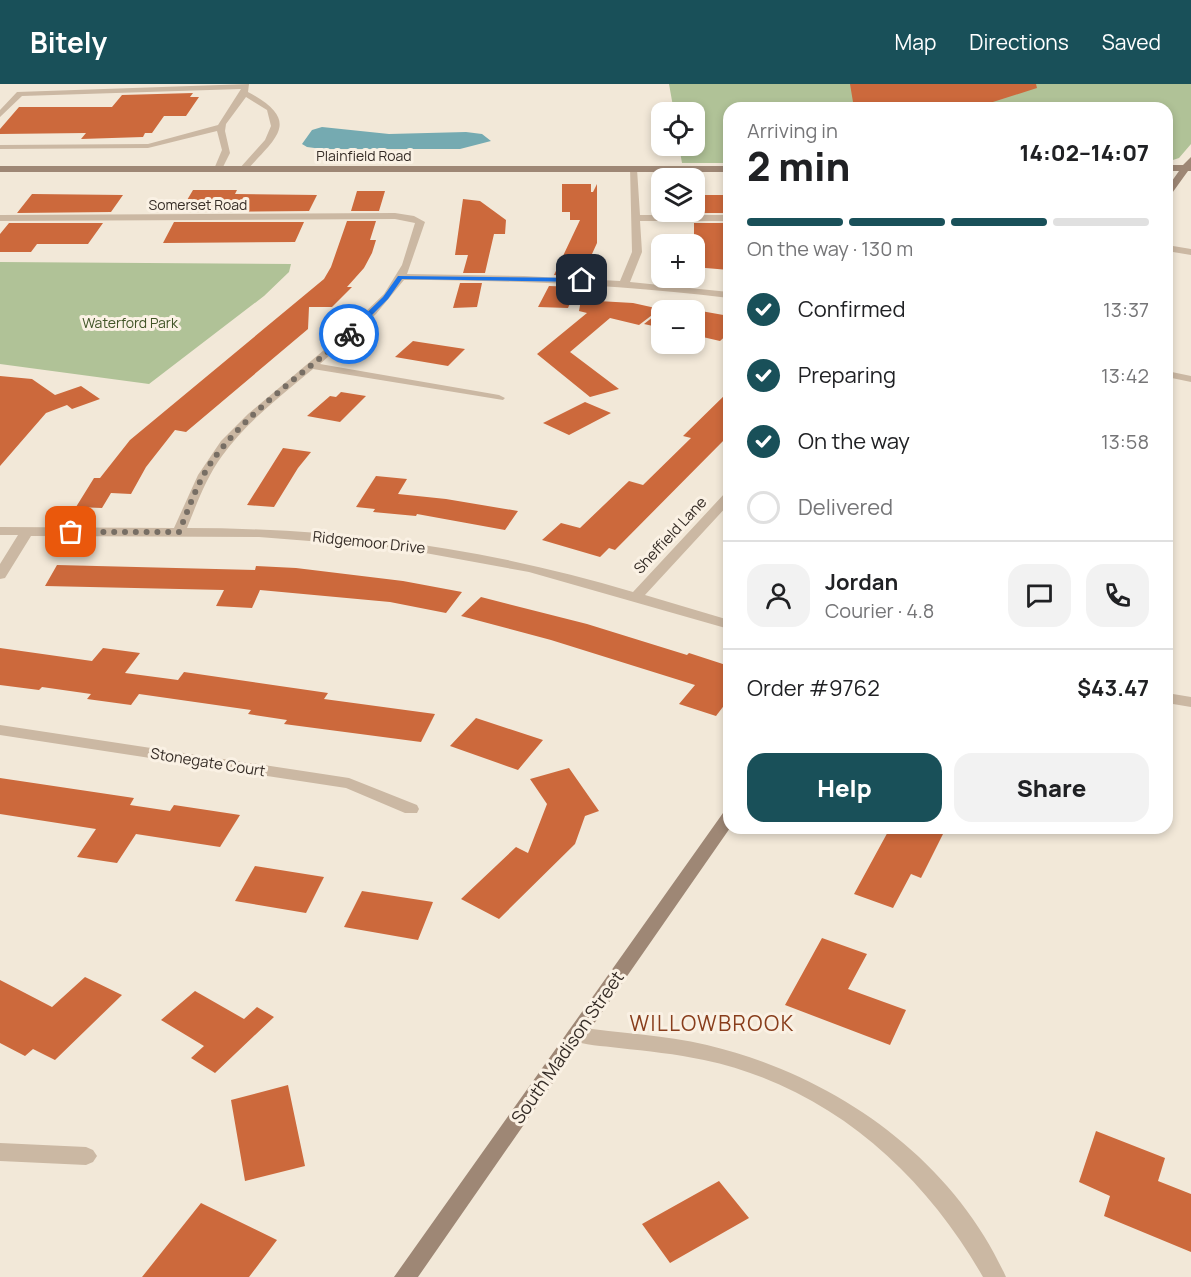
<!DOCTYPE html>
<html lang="en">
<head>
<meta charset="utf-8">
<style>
  :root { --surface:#fff; --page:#f2f2f2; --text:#202124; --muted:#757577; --line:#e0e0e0; --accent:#195059 }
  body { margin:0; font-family:Manrope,sans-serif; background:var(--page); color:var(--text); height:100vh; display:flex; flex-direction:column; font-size:22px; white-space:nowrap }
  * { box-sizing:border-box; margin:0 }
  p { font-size:20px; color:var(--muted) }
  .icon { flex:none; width:33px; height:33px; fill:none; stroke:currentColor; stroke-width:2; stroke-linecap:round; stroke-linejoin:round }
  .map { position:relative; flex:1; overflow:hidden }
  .panel { position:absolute; left:723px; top:18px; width:450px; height:732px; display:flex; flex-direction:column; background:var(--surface); border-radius:18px; box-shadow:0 3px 9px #0003 }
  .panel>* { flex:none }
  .buttons { position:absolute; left:651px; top:18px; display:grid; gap:12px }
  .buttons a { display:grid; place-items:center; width:54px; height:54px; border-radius:12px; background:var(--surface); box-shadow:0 3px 9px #0003; font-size:30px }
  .pin { position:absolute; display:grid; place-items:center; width:51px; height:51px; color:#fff; margin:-26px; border-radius:12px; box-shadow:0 3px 9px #0006 }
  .courier { position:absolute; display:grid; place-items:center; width:60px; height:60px; margin:-30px; border:4px solid #1a73e8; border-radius:50%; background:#fff; color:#222; box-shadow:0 2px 8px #0007 }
  .summary em { font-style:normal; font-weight:800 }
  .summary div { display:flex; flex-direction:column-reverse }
  .summary { display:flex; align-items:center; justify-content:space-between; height:102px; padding:0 24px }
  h1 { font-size:39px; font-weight:800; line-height:45px }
  .bar { display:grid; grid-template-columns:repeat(4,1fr); gap:9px 6px; align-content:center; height:72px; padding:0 24px }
  .bar i { height:8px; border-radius:4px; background:var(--line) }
  .bar .selected { background:var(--accent) }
  .bar p { grid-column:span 4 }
  .line { display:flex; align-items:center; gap:15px; padding:0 24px; border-top:2px solid var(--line) }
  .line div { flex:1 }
  .round { display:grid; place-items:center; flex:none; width:63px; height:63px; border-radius:18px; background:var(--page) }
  ol { padding:0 24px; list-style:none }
  li { display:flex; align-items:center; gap:18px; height:66px }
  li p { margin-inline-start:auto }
  li .icon { padding:6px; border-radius:50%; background:var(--accent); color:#fff; stroke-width:4 }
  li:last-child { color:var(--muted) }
  li i { width:33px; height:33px; border:3px solid var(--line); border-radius:50% }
  .action { display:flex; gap:12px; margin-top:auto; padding:12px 24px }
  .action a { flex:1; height:69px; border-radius:18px; background:var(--accent); color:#fff; font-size:24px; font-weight:800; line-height:69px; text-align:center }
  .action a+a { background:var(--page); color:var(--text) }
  header { display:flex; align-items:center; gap:36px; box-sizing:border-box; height:84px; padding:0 30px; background:var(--accent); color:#fff }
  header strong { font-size:28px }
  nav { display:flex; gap:33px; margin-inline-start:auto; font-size:21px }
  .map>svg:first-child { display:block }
</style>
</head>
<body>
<header>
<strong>Bitely</strong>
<nav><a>Map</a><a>Directions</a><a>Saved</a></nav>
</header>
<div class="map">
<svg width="1191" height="1193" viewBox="0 0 1191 1193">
  <rect width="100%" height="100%" fill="#f2e8d8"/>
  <path fill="#b0c297" d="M669,0h522v60l-12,14 -12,4v-54h-438v55h-47l-3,-17h15v-34h-20z
    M0,178l291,2 -2,8 -25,24 -115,88 -149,-20z"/>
  <path fill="#75aab1" d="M322,43l67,7 77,-2 16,2 9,7 -31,8h-138l-15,-2 -5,-3 10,-14z"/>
  <path fill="#cc693c" d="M850,0h186l1,4 -63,20h-120z
    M193,9l-3,4h9l-13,19h-22l-12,17h-7l-2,4 -62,2 5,-6 -86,1v-5l19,-22h93l10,-12z
    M562,100h29v8h2l4,-8v59l-10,22h-2l-3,12 -28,-2 26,-55h-10v-8h-8z
    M193,106h44l-2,4 82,1 -8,16 -129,1z
    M357,107h28l-6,20h-28z
    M32,110l91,1 -12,17 -94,1z
    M694,111h29l2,18h-31z
    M463,115l17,2 26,19 -1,14h-11l-9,39h-22l5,-18h-13z
    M347,137h29l-6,19h6l-4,13 -8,15 -17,19h5l-20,20h-23l-1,22 -122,103 -11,-2 -29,37 -15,27 -20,-1 -9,15 -26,-1 18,-29h6l30,-38 194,-161 7,-12z
    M174,138h130l-9,20 -132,1z
    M9,139h94l-15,21h-51l-6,8h-31v-18z
    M694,139h33l2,47 -35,-3z
    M460,199h22l-5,24 -24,1z
    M549,202l28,1 -9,21 -30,-1z
    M581,216l52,3 27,6 -21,16 -29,-7 -40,34 49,37 -29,8 -53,-43 50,-41 -8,-2z
    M663,225l8,1h-9v18l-18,-4z
    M701,227l28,5v17l-9,8 -26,-6v-19z
    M413,257l6,1 46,7 -17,17 -53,-9z
    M0,292l32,3 23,16 26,-9 19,13 -28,10 -5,-4 -21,8 -46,53z
    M729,307v44l-114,115 -6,-2 -9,9 -58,-17 19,-17 19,5 49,-47 14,4 48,-47 -8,-2z
    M341,308l25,4 -26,26 -33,-6 23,-20 6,1z
    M585,318l26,11 -42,22 -26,-12z
    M283,364l28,4 -13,16 -24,39 -27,-2z
    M376,392l31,3 -9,15 48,5 72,12 -13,19 -88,-16 -1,2 -43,-4 2,-3 -19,-2z
    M57,481l198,5 1,-4 40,2 107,13 59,11 -16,21 -56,-11 -130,-12 -8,18 -36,-2 8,-16 -179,-4z
    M481,513l106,27 100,31 2,-2 40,13v33l-13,17 -37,-12 16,-19 -144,-45 -90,-24z
    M0,564l92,13 11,-13 37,5 -15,20 53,7 6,-8 144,21 -4,6 111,15 -14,28 -137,-18 3,-4 -39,-6 3,-4 -112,-16 -8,11 -44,-6 4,-5 -49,-7 -3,3 -39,-5z
    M476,634l67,22 -25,30 -68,-24z
    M569,684l30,43 -14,5 -10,28 -76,75 -38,-20 55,-52 12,6 19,-49 -17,-25z
    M0,694l134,20 -4,7 40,6 4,-6 66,10 -20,32 -84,-13 -19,29 -40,-6 19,-28 -96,-15z
    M890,744h35l18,6 -22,44 -10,-4 -18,34 -39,-14z
    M255,782l69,11 -18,36 -71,-12z
    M362,807l71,11 -15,38 -74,-13z
    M822,854l45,16 -19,35 58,21 -16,35 -105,-40z
    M85,893l37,18 -67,65 -22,-11 -8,7 -25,-13v-63l52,27z
    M195,907l49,28 13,-12 17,10 -59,56 -24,-15 13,-12 -43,-26z
    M288,1001l17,81 -60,15 -14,-81z
    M1096,1047l69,27 -7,23 33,13v58l-87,-36 6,-20 -31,-14z
    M719,1097l30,37 -79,45 -28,-39z
    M201,1119l76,37 -28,37h-107z"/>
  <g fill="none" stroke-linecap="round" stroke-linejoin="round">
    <path fill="#cbb8a3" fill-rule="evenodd" d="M249,0l-1,8c54,29 29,45 -2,79l-7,-2 26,-29 6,-14 -4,-16 -21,-13 -20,27 -1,7 5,22 -8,16 -4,3 -4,-3 8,-19 -5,-19 -69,17 -148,1v-4l148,-1 70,-19 23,-36 -219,7 -22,21v-7l17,-18z
      M630,83l7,2 3,46h89v6h-89l2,31 -12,30 99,10v6c-108,-13 -216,-18 -325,-18l-28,34 -56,50 179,31 6,3 -2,2 -190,-31c-32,27 -67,53 -91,87 -16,22 -25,47 -35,72 153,0 300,20 446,64l92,-99 4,-1v12l-84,91 84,25v9l-200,-57 -131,-24 -139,-11 -228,-1 -26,42 -5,1v-15l18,-29h-18v-8l174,1 24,-53 23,-34 27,-27 89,-75 47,-45 18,-29 13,-42 -20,-4 -395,2v-6l395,-2 19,3 11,6 -18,52 117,2 96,5 12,-29z
      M1167,161l24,4v6l-24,-4z
      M1167,287l24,5v6l-24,-5z
      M1167,609l24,4v10l-24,-4z
      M0,641l349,53 68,27 2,4 -2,4h-12l-59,-25 -346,-53z
      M576,943c43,6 88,8 131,18 126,30 245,112 299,232h-23c-61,-107 -156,-191 -279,-217 -28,-6 -57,-9 -85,-12 -17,-2 -34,-3 -50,-8l-3,-5 3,-5z
      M0,1059l86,4 7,3 4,6 -4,6 -7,3 -86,-4z"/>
    <path fill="#9e8775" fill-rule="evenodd" d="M1191,73v14h-3l-18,25 -3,1v-9l12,-17h-12v-6h16z
      M0,82h729v6h-729z
      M729,727l1,17 -312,449h-24l329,-464z"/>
  </g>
  <path fill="#1a73e8" d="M398,192l184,2 3,2 -3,2 -180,-3 -14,20 -36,36h-5v-3l36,-35z"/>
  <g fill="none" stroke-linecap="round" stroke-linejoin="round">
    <path stroke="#776e64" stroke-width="6" stroke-dasharray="0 10.8" d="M71,448h108c10,-24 18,-49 33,-71 36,-50 91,-87 137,-127"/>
  </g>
  <g text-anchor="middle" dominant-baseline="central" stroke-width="6" stroke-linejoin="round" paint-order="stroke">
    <g font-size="14" fill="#352c26" stroke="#faf1e4">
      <text x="364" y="71">Plainfield Road</text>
      <text x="198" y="120">Somerset Road</text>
    </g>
    <g font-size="14" fill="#415528" stroke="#faf1e4">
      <text x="130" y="238">Waterford Park</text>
    </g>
    <g font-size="15" fill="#352c26" stroke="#faf1e4">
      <text transform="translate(670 451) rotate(-47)">Sheffield Lane</text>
      <text transform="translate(369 458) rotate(6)">Ridgemoor Drive</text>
      <text transform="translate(208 678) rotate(9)">Stonegate Court</text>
    </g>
    <g font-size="18" fill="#352c26" stroke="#faf1e4">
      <text transform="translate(567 963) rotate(-55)">South Madison Street</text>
    </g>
    <g font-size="21" letter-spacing="1.5" fill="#883d1b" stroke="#faf1e4">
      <text x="712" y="939">WILLOWBROOK</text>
    </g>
  </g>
</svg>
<div class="buttons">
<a><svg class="icon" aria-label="locate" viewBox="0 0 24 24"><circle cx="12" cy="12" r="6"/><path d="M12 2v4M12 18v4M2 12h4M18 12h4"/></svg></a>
<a><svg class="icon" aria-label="layers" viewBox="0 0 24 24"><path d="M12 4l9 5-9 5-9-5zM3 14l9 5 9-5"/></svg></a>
<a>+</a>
<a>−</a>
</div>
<div class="pin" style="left:71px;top:448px;background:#ea580c"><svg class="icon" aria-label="bag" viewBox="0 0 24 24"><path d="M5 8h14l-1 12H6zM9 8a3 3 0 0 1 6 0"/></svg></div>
<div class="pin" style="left:582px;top:196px;background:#1f2937"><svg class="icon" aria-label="home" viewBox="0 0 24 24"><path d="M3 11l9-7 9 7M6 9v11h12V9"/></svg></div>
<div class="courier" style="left:349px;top:250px"><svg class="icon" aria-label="bike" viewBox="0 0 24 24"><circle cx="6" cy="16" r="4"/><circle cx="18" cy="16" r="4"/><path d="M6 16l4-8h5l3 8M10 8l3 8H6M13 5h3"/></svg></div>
<section class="panel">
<div class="summary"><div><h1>2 min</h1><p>Arriving in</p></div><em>14:02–14:07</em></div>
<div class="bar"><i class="selected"></i><i class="selected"></i><i class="selected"></i><i></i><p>On the way · 130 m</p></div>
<ol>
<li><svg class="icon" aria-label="check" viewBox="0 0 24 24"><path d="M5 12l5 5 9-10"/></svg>Confirmed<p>13:37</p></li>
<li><svg class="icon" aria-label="check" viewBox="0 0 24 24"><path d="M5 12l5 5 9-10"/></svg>Preparing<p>13:42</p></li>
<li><svg class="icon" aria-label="check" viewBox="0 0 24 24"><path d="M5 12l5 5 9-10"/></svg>On the way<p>13:58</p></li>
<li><i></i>Delivered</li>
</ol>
<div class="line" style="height:108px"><a class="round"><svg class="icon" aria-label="person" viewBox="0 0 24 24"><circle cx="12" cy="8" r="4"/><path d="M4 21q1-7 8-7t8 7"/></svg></a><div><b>Jordan</b><p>Courier · 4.8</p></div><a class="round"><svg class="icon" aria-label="chat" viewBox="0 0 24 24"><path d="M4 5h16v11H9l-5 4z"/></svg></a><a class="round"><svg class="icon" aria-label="phone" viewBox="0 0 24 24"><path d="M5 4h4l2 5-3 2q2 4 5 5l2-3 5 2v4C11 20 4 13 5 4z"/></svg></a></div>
<div class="line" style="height:78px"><div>Order #9762</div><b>$43.47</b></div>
<div class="action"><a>Help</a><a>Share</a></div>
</section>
</div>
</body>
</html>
